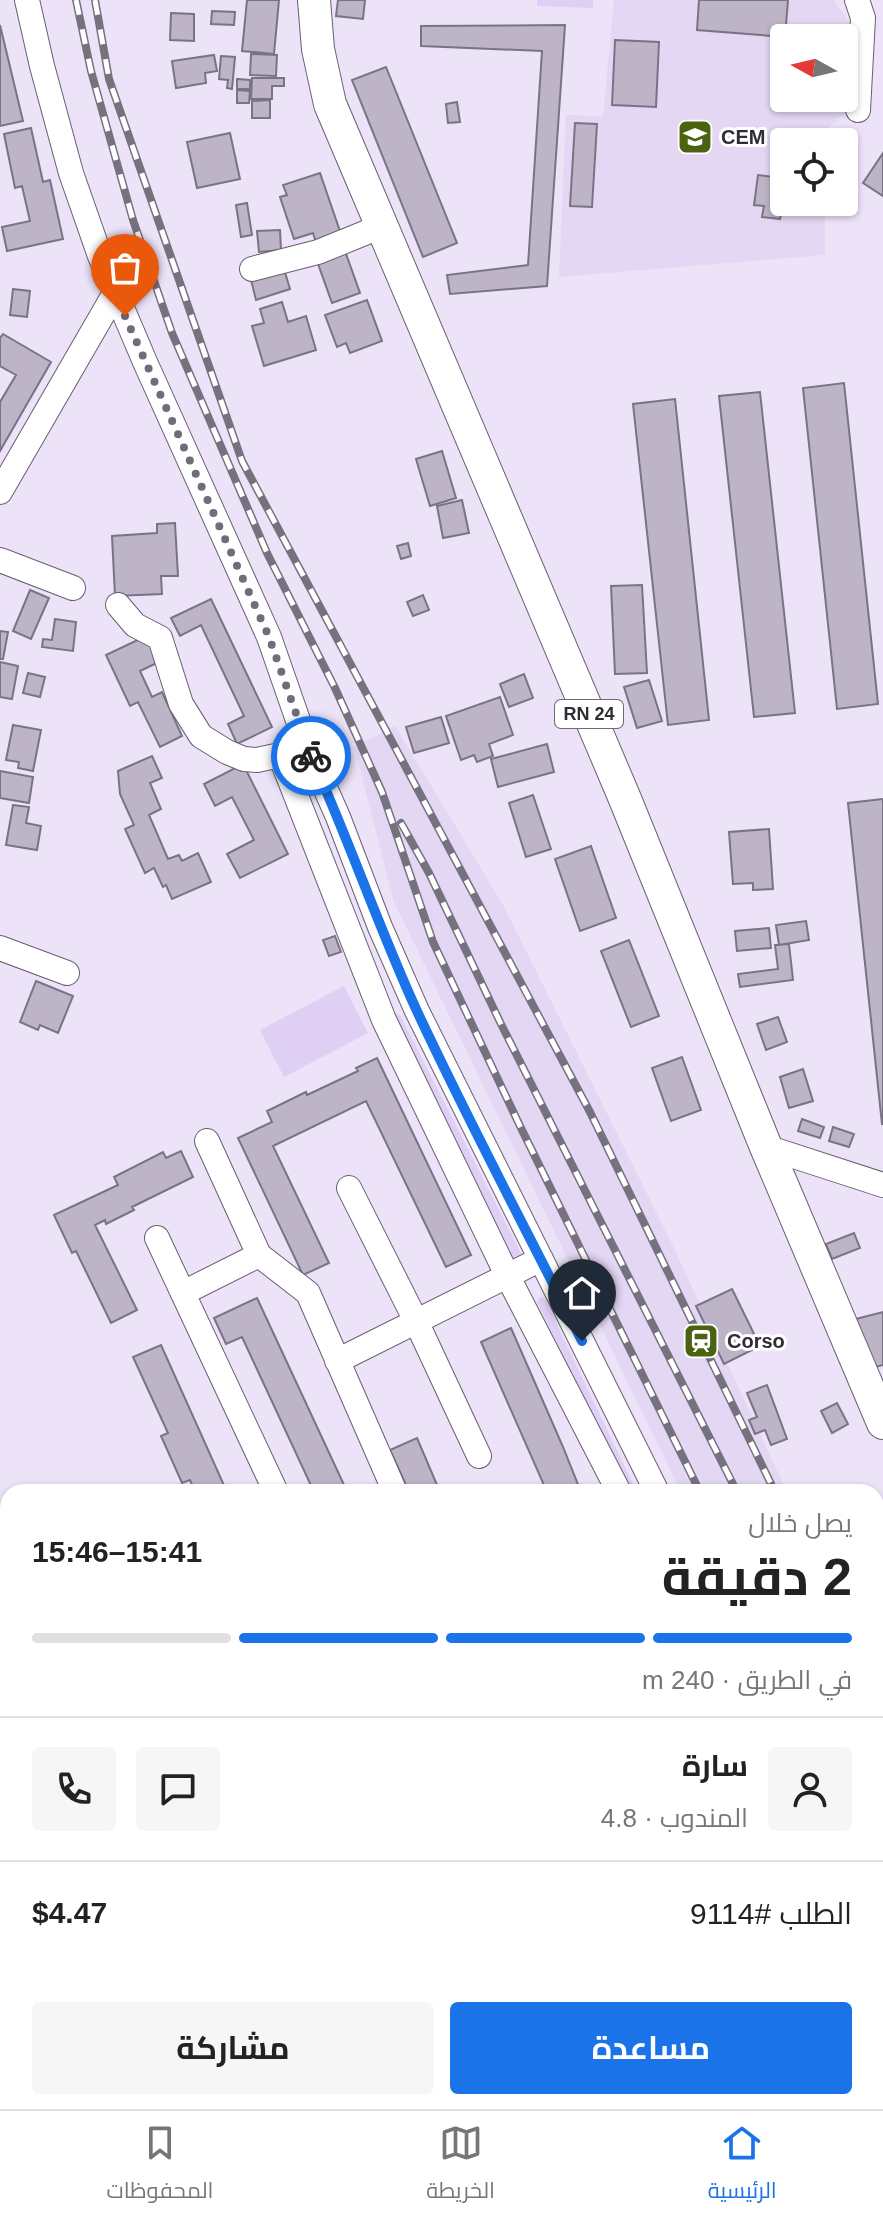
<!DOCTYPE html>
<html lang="ar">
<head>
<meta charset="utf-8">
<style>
  :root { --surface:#fff; --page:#f6f6f6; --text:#222; --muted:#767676; --line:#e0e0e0; --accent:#1a73e8 }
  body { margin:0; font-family:Helvetica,Cairo,sans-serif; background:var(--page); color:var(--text); direction:rtl; height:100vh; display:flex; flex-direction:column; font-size:30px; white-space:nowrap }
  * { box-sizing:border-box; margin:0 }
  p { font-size:26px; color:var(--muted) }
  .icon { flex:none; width:44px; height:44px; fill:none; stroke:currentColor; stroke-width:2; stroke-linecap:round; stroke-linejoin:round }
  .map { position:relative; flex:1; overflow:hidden; direction:ltr }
  .details { position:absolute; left:0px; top:1484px; width:884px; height:626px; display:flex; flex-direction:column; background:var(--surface); border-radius:24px 24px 0 0; box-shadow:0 2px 6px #0004; direction:rtl }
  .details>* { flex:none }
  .needle { width:52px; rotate:278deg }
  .buttons { position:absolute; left:770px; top:24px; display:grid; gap:16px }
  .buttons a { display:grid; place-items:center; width:88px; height:88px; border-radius:8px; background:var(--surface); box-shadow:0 2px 6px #0004; font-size:40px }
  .pin { position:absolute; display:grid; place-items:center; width:68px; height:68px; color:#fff; margin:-82px -34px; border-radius:50% 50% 50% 0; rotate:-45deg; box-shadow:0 0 8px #0007 }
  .pin .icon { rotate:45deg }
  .courier { position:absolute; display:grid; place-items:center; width:80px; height:80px; margin:-40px; border:6px solid #1a73e8; border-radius:50%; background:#fff; color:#222; box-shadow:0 2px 10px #0007 }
  .head em { font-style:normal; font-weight:700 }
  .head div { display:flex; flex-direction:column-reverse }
  .head { display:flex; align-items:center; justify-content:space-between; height:136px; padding:0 32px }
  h1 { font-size:52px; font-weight:700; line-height:60px }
  .bar { display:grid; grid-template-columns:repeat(4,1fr); gap:12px 8px; align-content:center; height:96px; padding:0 32px }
  .bar i { height:10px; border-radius:6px; background:var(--line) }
  .bar .selected { background:var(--accent) }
  .bar p { grid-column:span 4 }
  .line { display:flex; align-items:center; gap:20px; padding:0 32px; border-top:2px solid var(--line) }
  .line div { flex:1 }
  .round { display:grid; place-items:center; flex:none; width:84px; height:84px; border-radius:8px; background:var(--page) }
  .primary-button { display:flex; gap:16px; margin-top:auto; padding:16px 32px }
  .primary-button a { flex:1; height:92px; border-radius:8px; background:var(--accent); color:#fff; font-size:32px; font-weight:700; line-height:92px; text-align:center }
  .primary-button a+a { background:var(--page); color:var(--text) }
  .tabs { display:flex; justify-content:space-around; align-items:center; height:112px; border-top:2px solid var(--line); background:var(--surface); font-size:22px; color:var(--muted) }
  .tabs a { display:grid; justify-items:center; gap:4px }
  .tabs .selected { color:var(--accent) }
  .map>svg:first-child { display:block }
</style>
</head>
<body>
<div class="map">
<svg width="883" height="2109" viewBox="0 0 883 2109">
  <rect width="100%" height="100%" fill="#ece3f8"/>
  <path fill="#e3d7f3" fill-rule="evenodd" d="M614,0h220l19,28 -6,83 -23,21v10h-40v60h41v53l-266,22 7,-162 37,1zM784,38h60v60h-60z
    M395,726l108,179 170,341 114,246h-106l-287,-590 -40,-155z
    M876,1664l7,15v209l-7,-12z"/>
  <path fill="#e0cff5" d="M537,0h56v8l-56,-2z
    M344,986l24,47 -84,44 -24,-47z
    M393,1012l7,3 123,242 -9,4 -123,-241z
    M539,1297l5,1 93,194h-10l-90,-190z"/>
  <path fill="#bdb4c8" stroke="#7a7285" stroke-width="2" d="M247,0h32l-5,54 -32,-3z
    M338,0h27l-2,19 -27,-3z
    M699,0h89l-3,37 -88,-7z
    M212,11l23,1 -1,13 -23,-1z
    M171,13l23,1v27l-24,-1z
    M0,25l23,96 -23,5z
    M565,25l-18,261 -97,8 -3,-19 81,-10 14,-214 -121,-5v-20z
    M615,40l44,2 -3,65 -44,-2z
    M251,54l26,1 -1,21 -26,-1z
    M214,55l3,16 -12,2 1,10 -30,5 -4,-27z
    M221,56l14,1 -3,32 -5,-1 1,-8 -9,-1z
    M386,67l71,176 -34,14 -71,-177z
    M252,78h32v8h-12v13h-21z
    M237,79l13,1v9h-13z
    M237,90l13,1 -1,12h-12z
    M270,100v18h-18v-17z
    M457,102l3,20 -12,1 -2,-19z
    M575,123l22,1 -5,83 -22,-1z
    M31,128l12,54 7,-2 13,59 -56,12 -5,-24 28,-6 -8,-35 -7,2 -11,-54z
    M230,133l10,46 -43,9 -10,-46z
    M883,153v43l-20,-13z
    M782,168l2,34h22l-2,11 -22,-3 -2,9 -18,-2 2,-11 -10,-1 4,-30 23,3z
    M320,173l23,67 -25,9 -5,-16 -19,6 -14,-42 7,-2 -4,-10z
    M247,203l5,32 -11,2 -5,-32z
    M280,230l1,20 -22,2 -2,-21z
    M345,251l15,42 -28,10 -15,-42z
    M284,269l6,20 -34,11 -5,-20z
    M13,289l17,2 -3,26 -17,-2z
    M367,300l15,41 -32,12 -4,-10 -9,4 -12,-32z
    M282,302l6,20 18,-6 10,34 -52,16 -12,-40 12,-3 -4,-14z
    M3,334l48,28 -51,89v-49l16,-27 -16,-9v-28z
    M844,383l34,321 -41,5 -34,-321z
    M760,392l35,321 -41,4 -35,-321z
    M675,399l34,321 -41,5 -35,-321z
    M442,451l14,47 -26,8 -14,-47z
    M462,500l7,33 -26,5 -6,-32z
    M175,523l3,53h-17l1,18 -47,2 -3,-60 45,-3v-9z
    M408,543l3,13 -10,3 -4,-13z
    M642,585l5,88 -32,1 -4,-88z
    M30,590l19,8 -18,41 -18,-8z
    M423,595l6,15 -16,6 -6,-14z
    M211,599l61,128 -35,17 -9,-20 16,-8 -43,-91 -21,11 -9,-18z
    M55,619l21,3 -3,29 -31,-4 1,-8 9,1z
    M0,631l8,1 -5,27h-3z
    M148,635l13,26 -21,10 12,26 10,-5 20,44 -22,11 -22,-45 -8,4 -24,-51z
    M0,662l18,4 -6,33 -12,-2z
    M28,673l17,4 -5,20 -17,-4z
    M524,674l9,24 -24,9 -9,-23z
    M649,680l13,41 -25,7 -13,-41z
    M500,697l13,38 -24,9 4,12 -16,6 -3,-7 -13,5 -15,-44z
    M441,717l8,26 -35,10 -8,-26z
    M13,725l28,5 -8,41 -15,-3 1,-6 -13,-2z
    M547,744l7,28 -56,15 -7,-28z
    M152,756l10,22 -12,5 11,26 -12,6 19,44 11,-4 3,6 16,-8 13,29 -39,17 -6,-14 -3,2 -9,-19 -9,5 -20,-44 9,-4 -14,-31 -2,-23z
    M243,764l45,90 -48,24 -13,-24 27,-14 -22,-43 -17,9 -11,-22z
    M0,771l33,6 -4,26 -29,-5z
    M533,795l18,54 -25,8 -17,-54z
    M883,799v325h-1l-34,-321z
    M13,805l16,2 -3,16 15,3 -4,24 -31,-5z
    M769,829l4,60 -20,1v-7l-20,1 -4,-52z
    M591,846l25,72 -36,13 -25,-72z
    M806,921l3,19 -30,5 -3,-20z
    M769,928l2,20 -34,3 -2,-20z
    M335,936l6,16 -12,4 -6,-16z
    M629,940l30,76 -28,11 -30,-76z
    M789,944l4,36 -53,7 -2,-13 40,-5 -3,-24z
    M36,981l37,15 -15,37 -18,-8 -2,5 -18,-8z
    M778,1017l9,25 -21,8 -9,-26z
    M682,1057l19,53 -30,11 -19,-53z
    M377,1058l94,197 -25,12 -80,-166 -93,45 56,117 -26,12 -65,-137 34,-16 -5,-11 39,-19 1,3 51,-24 -2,-3z
    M803,1069l10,32 -24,7 -9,-31z
    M802,1119l22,8 -4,11 -22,-7z
    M833,1127l21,7 -5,13 -20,-6z
    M181,1151l12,26 -61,30 2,3 -28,14 -1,-4 -10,5 42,85 -26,13 -35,-72 -4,2 -18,-38 64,-30 -4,-8 49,-25 3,6z
    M854,1233l6,15 -28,11 -6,-15z
    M732,1289l28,57 -36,18 -28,-58z
    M257,1298l88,189 -11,5h-20l-72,-155 -16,7 -12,-26z
    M883,1312v53l-11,3 -20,-48z
    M511,1328l52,119 18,45h-34l-66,-150z
    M161,1345l66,147h-32l-5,-12 -8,3 -21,-47 7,-3 -35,-76z
    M767,1385l20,54 -16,6 -6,-15 -10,4 -6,-14 8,-3 -10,-24z
    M837,1403l11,21 -16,9 -11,-22z
    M417,1438l23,54h-38l-3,-7 6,-2 -15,-33z
    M507,2102h99l-4,7h-88z
    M614,2102h6l13,7h-23z
    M637,2102h23l-5,7h-9z
    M683,2102h59l-5,7h-49z"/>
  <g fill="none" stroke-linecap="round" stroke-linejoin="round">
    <defs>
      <path id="minor" d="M27,0l15,66 29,107 29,83 45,106 124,275 39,112 30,68 42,110 37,84 240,481
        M857,0l6,18 -5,92
        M252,269l66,-17 64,-26
        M0,492l115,-199
        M0,560l73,28
        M118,605l17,20 25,13 21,66 20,32 26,16 17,7 13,1 37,-8
        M280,755l104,265 123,255 112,217
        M0,948l67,25
        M207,1141l52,114
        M766,1147l117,38
        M349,1188l67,133 63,135
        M157,1238l119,254
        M183,1293l76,-38 49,38 87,199
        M337,1361l204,-102
        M835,2109l1,-7"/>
      <path id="major" d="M314,0l4,49 12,55 295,695 141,348 117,276"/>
    </defs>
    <use href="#minor" stroke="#675f71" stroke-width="26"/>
    <use href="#major" stroke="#675f71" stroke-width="34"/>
    <use href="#minor" stroke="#fff" stroke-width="24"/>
    <use href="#major" stroke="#fff" stroke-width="32"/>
    <defs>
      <path id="rail" d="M76,0l15,71 42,149 39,113 95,220 68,135 47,104 51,150 87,184 180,366
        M95,0l14,79 133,382 348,651 185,380
        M401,823l28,50 72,151 236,468
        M876,1700l7,14
        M876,1771l7,14
        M876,1827l7,11"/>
    </defs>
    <use href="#rail" stroke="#76717e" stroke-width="8"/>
    <use href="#rail" stroke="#fff" stroke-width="5" stroke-dasharray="15" stroke-linecap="butt"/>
  </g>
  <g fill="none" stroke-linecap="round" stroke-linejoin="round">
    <path stroke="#716c79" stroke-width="8" stroke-dasharray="0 14.4" d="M125,316l144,321 42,119"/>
    <path stroke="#1a73e8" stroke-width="10" d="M311,756c38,84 67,170 105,253 52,112 111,222 166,332"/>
  </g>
  <defs>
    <symbol id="school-square" viewBox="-11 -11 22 22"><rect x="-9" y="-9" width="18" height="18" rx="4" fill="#4b6310" stroke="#fff"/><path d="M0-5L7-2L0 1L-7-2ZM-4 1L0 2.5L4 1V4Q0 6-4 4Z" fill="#fff"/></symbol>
    <symbol id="station-square" viewBox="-11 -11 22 22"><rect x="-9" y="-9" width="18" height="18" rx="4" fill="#4b6310" stroke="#fff"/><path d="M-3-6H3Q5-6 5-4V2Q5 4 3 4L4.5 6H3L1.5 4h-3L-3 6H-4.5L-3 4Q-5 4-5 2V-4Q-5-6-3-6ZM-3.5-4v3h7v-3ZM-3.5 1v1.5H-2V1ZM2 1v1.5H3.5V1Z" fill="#fff"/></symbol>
  </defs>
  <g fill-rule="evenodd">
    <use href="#school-square" x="675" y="117" width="40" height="40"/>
    <use href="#station-square" x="681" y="1321" width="40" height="40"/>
  </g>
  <g text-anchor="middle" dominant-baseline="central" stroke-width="6" stroke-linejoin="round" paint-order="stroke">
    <rect fill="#fff" stroke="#6d6b71" stroke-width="2" x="555" y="700" width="68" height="28" rx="6"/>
    <g font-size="18" font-weight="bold" fill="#2f2c34">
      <text x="589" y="714">RN 24</text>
    </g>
    <g font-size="20" font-weight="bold" fill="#2f2c34" stroke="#fff" text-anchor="start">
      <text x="721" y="137">CEM</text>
      <text x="727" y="1341">Corso</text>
    </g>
  </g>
</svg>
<div class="buttons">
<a><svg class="needle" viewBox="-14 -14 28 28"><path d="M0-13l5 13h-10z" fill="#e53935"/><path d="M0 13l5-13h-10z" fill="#767676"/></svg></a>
<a><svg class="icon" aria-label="locate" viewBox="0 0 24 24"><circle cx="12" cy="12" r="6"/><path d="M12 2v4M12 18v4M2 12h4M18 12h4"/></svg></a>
</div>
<div class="pin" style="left:125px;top:316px;background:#ea580c"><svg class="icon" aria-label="bag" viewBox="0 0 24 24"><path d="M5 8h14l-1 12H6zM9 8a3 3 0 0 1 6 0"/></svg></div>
<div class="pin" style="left:582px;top:1341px;background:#1f2937"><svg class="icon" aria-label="home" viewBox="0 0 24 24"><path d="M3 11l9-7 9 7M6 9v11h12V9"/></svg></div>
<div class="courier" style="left:311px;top:756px"><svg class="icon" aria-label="bike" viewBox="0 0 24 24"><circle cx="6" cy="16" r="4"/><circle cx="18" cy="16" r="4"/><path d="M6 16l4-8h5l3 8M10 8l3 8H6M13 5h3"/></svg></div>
<section class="details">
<div class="head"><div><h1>2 دقيقة</h1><p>يصل خلال</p></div><em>15:41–15:46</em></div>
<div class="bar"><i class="selected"></i><i class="selected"></i><i class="selected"></i><i></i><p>في الطريق · 240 m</p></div>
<div class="line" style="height:144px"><a class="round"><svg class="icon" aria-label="person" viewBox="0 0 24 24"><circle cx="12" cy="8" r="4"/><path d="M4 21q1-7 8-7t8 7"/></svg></a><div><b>سارة</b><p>المندوب · 4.8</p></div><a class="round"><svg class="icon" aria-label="chat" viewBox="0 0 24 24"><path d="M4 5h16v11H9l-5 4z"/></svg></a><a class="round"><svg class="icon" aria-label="phone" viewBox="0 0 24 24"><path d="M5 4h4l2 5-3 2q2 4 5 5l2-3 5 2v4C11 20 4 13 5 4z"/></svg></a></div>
<div class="line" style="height:104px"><div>الطلب #9114</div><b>$4.47</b></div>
<div class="primary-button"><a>مساعدة</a><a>مشاركة</a></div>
</section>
</div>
<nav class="tabs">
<a class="selected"><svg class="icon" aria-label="home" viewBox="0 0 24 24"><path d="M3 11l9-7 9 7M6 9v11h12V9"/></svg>الرئيسية</a>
<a><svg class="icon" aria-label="map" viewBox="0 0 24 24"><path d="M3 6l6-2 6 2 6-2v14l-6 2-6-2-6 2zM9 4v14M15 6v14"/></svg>الخريطة</a>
<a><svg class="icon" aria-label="saved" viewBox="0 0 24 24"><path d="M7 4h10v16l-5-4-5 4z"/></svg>المحفوظات</a>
</nav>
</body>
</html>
